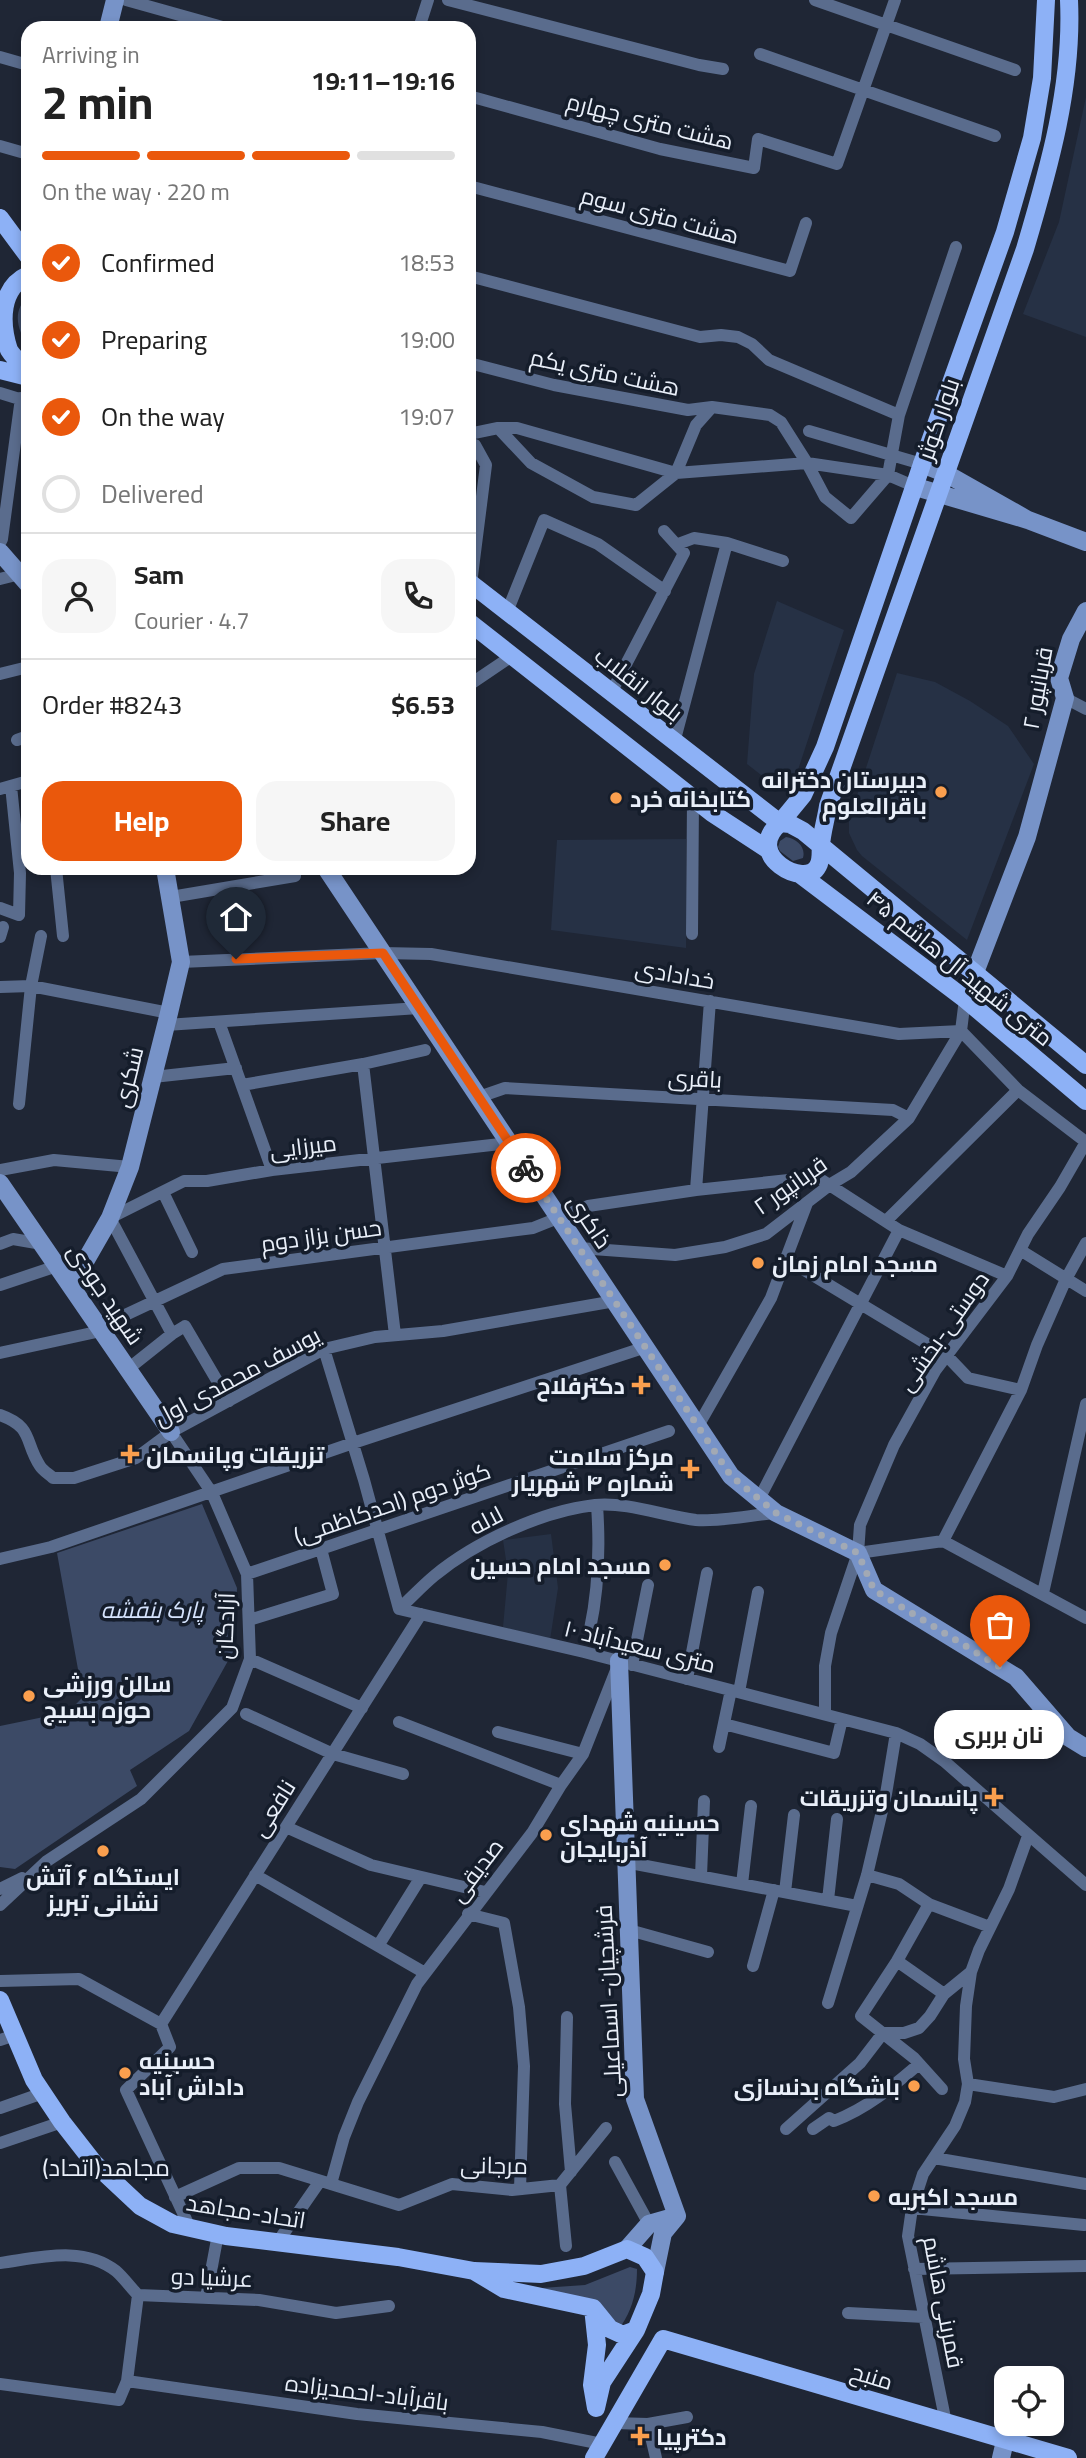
<!DOCTYPE html>
<html lang="en">
<head>
<meta charset="utf-8">
<style>
  :root { --surface:#fff; --page:#f6f6f6; --text:#222; --muted:#767676; --line:#e0e0e0; --accent:#ea580c }
  body { margin:0; font-family:Georgia,Cairo,serif; background:var(--page); color:var(--text); height:100vh; display:flex; flex-direction:column; font-size:26px; white-space:nowrap }
  * { box-sizing:border-box; margin:0 }
  p { font-size:23px; color:var(--muted) }
  .icon { flex:none; width:38px; height:38px; fill:none; stroke:currentColor; stroke-width:2; stroke-linecap:round; stroke-linejoin:round }
  .map { position:relative; flex:1; overflow:hidden }
  .details { position:absolute; left:21px; top:21px; width:455px; height:854px; display:flex; flex-direction:column; background:var(--surface); border-radius:21px; box-shadow:0 4px 10px #0003 }
  .details>* { flex:none }
  .fabs { position:absolute; left:994px; top:2366px; display:grid; gap:14px }
  .fabs a { display:grid; place-items:center; width:70px; height:70px; border-radius:14px; background:var(--surface); box-shadow:0 4px 10px #0003; font-size:35px }
  .pin { position:absolute; display:grid; place-items:center; width:60px; height:60px; color:#fff; margin:-72px -30px; border-radius:50% 50% 50% 0; rotate:-45deg; box-shadow:0 0 7px #0007 }
  .pin .icon { rotate:45deg }
  .courier { position:absolute; display:grid; place-items:center; width:70px; height:70px; margin:-35px; border:5px solid #ea580c; border-radius:50%; background:#fff; color:#222; box-shadow:0 2px 9px #0007 }
  .bubble { position:absolute; height:49px; border-radius:21px; background:var(--surface); box-shadow:0 4px 10px #0003; font-size:23px; font-weight:700; line-height:49px; text-align:center }
  .overview em { font-style:normal; font-weight:700 }
  .overview div { display:flex; flex-direction:column-reverse }
  .overview { display:flex; align-items:center; justify-content:space-between; height:119px; padding:0 21px }
  h1 { font-size:46px; font-weight:700; line-height:52px }
  .bar { display:grid; grid-template-columns:repeat(4,1fr); gap:10px 7px; align-content:center; height:84px; padding:0 21px }
  .bar i { height:9px; border-radius:5px; background:var(--line) }
  .bar .on { background:var(--accent) }
  .bar p { grid-column:span 4 }
  .line { display:flex; align-items:center; gap:18px; padding:0 21px; border-top:2px solid var(--line) }
  .line div { flex:1 }
  .round { display:grid; place-items:center; flex:none; width:74px; height:74px; border-radius:21px; background:var(--page) }
  ol { padding:0 21px; list-style:none }
  li { display:flex; align-items:center; gap:21px; height:77px }
  li p { margin-inline-start:auto }
  li .icon { padding:7px; border-radius:50%; background:var(--accent); color:#fff; stroke-width:4 }
  li:last-child { color:var(--muted) }
  li i { width:38px; height:38px; border:4px solid var(--line); border-radius:50% }
  .button { display:flex; gap:14px; margin-top:auto; padding:14px 21px }
  .button a { flex:1; height:80px; border-radius:21px; background:var(--accent); color:#fff; font-size:28px; font-weight:700; line-height:80px; text-align:center }
  .button a+a { background:var(--page); color:var(--text) }
  .map>svg:first-child { display:block }
</style>
</head>
<body>
<div class="map">
<svg width="1086" height="2458" viewBox="0 0 1086 2458">
  <rect width="100%" height="100%" fill="#1f2635"/>
  <path fill="#263145" d="M1086,97v240l-63,-23 36,-92z
    M777,601l67,29 -48,146 -11,10 -15,-4 -23,-18 7,-90z
    M897,673l38,9 35,19 38,25 26,38 -67,176 -105,-84 -5,-6 -8,-17v-13z
    M686,839v109l-135,-18 6,-90z
    M551,1534l7,54 -8,52 -47,-13 5,-54 -5,-33z"/>
  <path fill="#3c4a66" d="M28,296v50c-11,-17 -16,-35 0,-50z
    M786,837c11,2 20,10 17,21l-10,3 -13,-10 -2,-4 2,-6z
    M202,1504l35,84 -3,62 -45,81 -59,39 7,16 -122,83 -15,-2v-141l68,-14 15,-15 -26,-144z
    M630,2267l7,2c0,23 -5,43 -19,61l-20,-14 -71,-27 58,-4z"/>
  <g fill="none" stroke-linecap="round" stroke-linejoin="round">
    <path stroke="#5a6c8d" stroke-width="12" d="M126,0l100,28
      M448,0l251,65 24,4
      M815,0l200,70
      M419,28l9,-28
      M760,54l235,82
      M0,57l28,8
      M469,96l191,53 94,19 4,-29 79,25 58,-164
      M0,146l28,8
      M469,186l321,85 16,-48
      M469,276l231,61 21,-2 17,2 14,7 17,16 130,55
      M469,363l85,22 134,25 24,-3 58,8 11,7 26,41 81,12 28,12
      M0,393l26,8
      M498,428h19l159,45 131,-10 18,34 26,21 37,-43 11,-60 57,-168
      M809,431l113,33
      M469,434l29,-6 33,35 62,34 43,8 40,-32 20,-48 16,-18
      M0,543l2,-4 19,-141
      M678,544l16,-6 33,5 56,18
      M0,579l20,-5
      M471,584l15,-119 -11,-20
      M507,612l37,-92 54,24 67,47
      M0,674l28,-7
      M469,685l43,-29
      M611,693l73,-140 -20,-22
      M1065,698l21,11
      M17,740l11,-4
      M674,743l53,-200
      M0,789l28,-8
      M56,868l7,68
      M171,897l124,-21
      M0,908l19,7 1,-42 -9,-87
      M692,934l1,-136
      M0,937l3,-10
      M181,962l202,-9 48,1 468,80 62,-3
      M0,987l31,-1 138,27
      M219,1022l53,148
      M166,1025l253,-17
      M961,1031l57,59 68,52
      M363,1064l32,271
      M153,1077l83,-9
      M242,1085l121,-21 62,-14
      M479,1097l26,-9 388,22 16,8
      M19,1104l12,-118 10,-50
      M0,1170l54,-10 76,7
      M696,1190l14,-189
      M163,1192l29,60
      M886,1221l132,-131
      M0,1244l13,-5 29,5
      M579,1248l96,7 50,-8 41,-13 65,-50 20,-12 58,-54 52,-87 4,-32
      M1020,1250l66,41
      M786,1259l161,97 21,22 53,12
      M0,1285l57,-19
      M324,1349l40,131 35,129 185,43 312,81 24,11 24,17 142,124
      M0,1353l101,-22 20,-14 102,-48 310,-41 55,-22 108,-16 121,-13 82,53 108,46
      M128,1369l44,-35
      M229,1401l-44,-75 -13,8 -62,-116 74,-37h23l65,-11 237,-27
      M0,1415c34,12 24,27 40,51 3,5 9,8 13,12h21l62,-20 35,-26 153,-83 51,-12 68,-6 172,-30
      M698,1426l73,-128 36,-95
      M759,1499l140,-269
      M943,1541l78,-151 16,-45 29,-66 20,-36
      M858,1553l85,-12 143,77
      M0,1559l51,-12 302,-104 293,-96
      M247,1574l422,-143
      M1043,1593l43,-189
      M399,1609c12,-11 23,-23 35,-33 41,-34 108,-65 161,-71 34,-3 68,11 101,15 23,2 56,-5 80,-7
      M249,1620l84,-26 -12,-45
      M590,1629c9,-42 10,-81 7,-124
      M250,1659l112,49
      M632,1665l16,-80
      M687,1679l20,-106
      M739,1692l19,-100
      M246,1714l87,40 70,20
      M825,1714v-48l6,-33 27,-80 2,-28 34,-80 41,-74 72,-95 21,-42 32,-47 26,-45
      M399,1722l162,63
      M724,1724l110,29 8,-34
      M498,1732l85,22
      M719,1747l12,-57
      M286,1827l85,38 114,27
      M625,1862l232,44
      M255,1875l170,98
      M867,1875l32,9 30,20 61,23
      M701,1876l3,-75
      M742,1884l9,-78
      M0,1889l22,-11
      M785,1892l9,-77
      M828,1900l9,-81
      M929,1904l-32,57 -36,55 53,42 28,31
      M0,1905l47,-44 94,-62 91,-91 18,-49 -3,-85 -35,-81 -41,-61
      M468,1914l36,9 15,84 5,59 -4,123
      M629,1930l79,22
      M378,1946l43,-69
      M897,1961l47,33
      M753,1966l21,-76
      M0,1981l79,-2 82,45 9,23 -44,43 64,138
      M828,2003l39,-128 19,-81 10,-61
      M567,2017l-2,87 6,68
      M161,2024l260,-410
      M0,2040l15,-5
      M968,2084l86,13 32,-8
      M0,2108l43,-15
      M786,2129l74,-66 23,-30h21l15,-5 11,-12 14,-22 27,-22
      M813,2129l16,-11 5,3c34,-13 58,-34 85,-57
      M0,2143l62,-21
      M934,2158l152,26
      M615,2162l34,62
      M331,2184l13,-47 14,-35 59,-118 115,-151 29,-48 22,-31 34,-86
      M560,2185l6,61
      M175,2197l64,-29h40l120,37 53,-21 60,6 48,-5 46,-57
      M912,2208l172,17
      M277,2243l43,-62
      M0,2263c38,-5 83,-18 116,8 8,7 15,17 22,24
      M914,2269l172,-3
      M206,2298l12,-64
      M848,2313l76,4
      M127,2381l230,33 185,18 60,12
      M0,2384l119,16 8,-19 11,-86 121,5 77,13 53,-7
      M614,2423l34,1 39,-7
      M946,2423l-38,-187 4,-28 11,-34 32,-48 10,-24 3,-18 -4,-25 2,-53 5,-34 8,-22 30,-61 19,-53
      M648,2424l8,34"/>
    <path stroke="#7793c8" stroke-width="18" d="M108,28l7,-28
      M916,487l112,33 -83,-47 -23,-9
      M1028,520l58,22
      M0,552l28,32
      M326,868l405,608 45,37 82,40 16,37 142,87 52,60 18,11
      M974,975l53,-138 38,-139 -6,-20 12,-39 15,-28
      M0,1183l171,249
      M71,1286l39,-68 20,-51 39,-154 12,-51 -16,-94
      M619,1661l16,438 42,117
      M627,2249l22,-25 28,-8 -14,17 -8,39
      M1001,2458l4,-17"/>
    <path stroke="#8db1f6" stroke-width="18" d="M1069,0c4,85 -20,168 -44,249l-197,557c-2,13 -6,26 -7,39 -1,7 1,14 -3,21 -12,24 -76,-11 -38,-43l10,1 13,7 283,234
      M0,218l28,38
      M28,275c-28,13 -28,47 -19,75 5,8 13,15 19,21
      M0,370l28,7
      M469,582l311,241 23,-28 22,-48 97,-283 83,-232 27,-94 10,-60 4,-78
      M469,622l243,191 55,36
      M801,875l164,124 121,102
      M0,2000l34,80 28,42 32,41 46,43 33,18 53,12 172,21 76,14 67,3 43,-8 43,-17 18,8 10,15 -4,22 -15,36 -13,5 -13,-6 -17,-21 -89,-19 -30,-18
      M593,2308l4,37 -5,40 4,23 6,-26 34,-52
      M594,2458l69,-119 405,119"/>
  </g>
  <g fill="none" stroke-linecap="round" stroke-linejoin="round">
    <path stroke="#a2a9b4" stroke-width="7" stroke-dasharray="0 12.6" d="M526,1168l205,308 45,37 82,40 16,37 126,77"/>
    <path stroke="#ea580c" stroke-width="9" d="M236,959l147,-6 143,215"/>
  </g>
  <g fill="#fa9f4e" stroke="#151d2b" stroke-width="2.5">
    <circle cx="941" cy="792" r="7"/>
    <circle cx="616" cy="798" r="7"/>
    <circle cx="758" cy="1263" r="7"/>
    <path d="M637.5 1374.5h7v7h7v7h-7v7h-7v-7h-7v-7h7z"/>
    <path d="M126.5 1443.5h7v7h7v7h-7v7h-7v-7h-7v-7h7z"/>
    <path d="M686.5 1458.5h7v7h7v7h-7v7h-7v-7h-7v-7h7z"/>
    <circle cx="665" cy="1565" r="7"/>
    <circle cx="29" cy="1696" r="7"/>
    <path d="M990.5 1786.5h7v7h7v7h-7v7h-7v-7h-7v-7h7z"/>
    <circle cx="546" cy="1835" r="7"/>
    <circle cx="103" cy="1851" r="7"/>
    <circle cx="125" cy="2073" r="7"/>
    <circle cx="914" cy="2086" r="7"/>
    <circle cx="874" cy="2196" r="7"/>
    <path d="M636.5 2425.5h7v7h7v7h-7v7h-7v-7h-7v-7h7z"/>
  </g>
  <g text-anchor="middle" dominant-baseline="central" stroke-width="7" stroke-linejoin="round" paint-order="stroke">
    <g font-size="23" fill="#e9eff9" stroke="#151d2b">
      <text transform="translate(650 121) rotate(14)">هشت متری چهارم</text>
      <text transform="translate(660 215) rotate(15)">هشت متری سوم</text>
      <text transform="translate(605 372) rotate(12)">هشت متری یکم</text>
      <text transform="translate(938 419) rotate(-71)">بلوار کوثر</text>
      <text transform="translate(639 684) rotate(38)">بلوار انقلاب</text>
      <text transform="translate(1037 688) rotate(-80)">قربانپور ۲</text>
      <text transform="translate(960 968) rotate(39)">۴۵ متری شهید آل هاشم</text>
      <text transform="translate(675 974) rotate(10)">خدادادی</text>
      <text transform="translate(128 1077) rotate(-76)">شکری</text>
      <text transform="translate(695 1078) rotate(3)">باقری</text>
      <text transform="translate(303 1146) rotate(-7)">میرزایی</text>
      <text transform="translate(790 1185) rotate(-35)">قربانپور ۲</text>
      <text transform="translate(590 1221) rotate(56)">ذاکری</text>
      <text transform="translate(321 1235) rotate(-8)">حسن بزاز دوم</text>
      <text transform="translate(106 1294) rotate(56)">شهید جودی</text>
      <text transform="translate(943 1331) rotate(-55)">دوستی-بخشی</text>
      <text transform="translate(237 1376) rotate(-28)">یوسف محمدی اول</text>
      <text transform="translate(392 1503) rotate(-19)">کوثر دوم (احدکاظمی)</text>
      <text transform="translate(486 1520) rotate(-28)">لاله</text>
      <text transform="translate(225 1626) rotate(-88)">آزادگان</text>
      <text transform="translate(640 1646) rotate(14)">۱۰ متری سعیدآباد</text>
      <text transform="translate(273 1808) rotate(-58)">نافعی</text>
      <text transform="translate(476 1870) rotate(-53)">صدیقی</text>
      <text transform="translate(608 2001) rotate(-93)">فرشچیان- اسماعیلی</text>
      <text transform="translate(494 2165) rotate(1)">مرجانی</text>
      <text transform="translate(246 2211) rotate(9)">اتحاد-مجاهد</text>
      <text transform="translate(212 2277) rotate(2)">عرشیا دو</text>
      <text transform="translate(944 2302) rotate(79)">قمربنی هاشم</text>
      <text transform="translate(872 2376) rotate(17)">منبح</text>
      <text transform="translate(367 2392) rotate(7)">باقرآباد-احمدیزاده</text>
    </g>
    <g font-size="23" font-weight="bold" fill="#e9eff9" stroke="#151d2b" text-anchor="start">
      <text x="927" y="779" text-anchor="end">دبیرستان دخترانه<tspan x="927" dy="26">باقرالعلوم</tspan></text>
      <text x="630" y="798">کتابخانه خرد</text>
      <text x="772" y="1263">مسجد امام زمان</text>
      <text x="625" y="1385" text-anchor="end">دکترفلاح</text>
      <text x="146" y="1454">تزریقات وپانسمان</text>
      <text x="674" y="1456" text-anchor="end">مرکز سلامت<tspan x="674" dy="26">شماره ۴ شهریار</tspan></text>
      <text x="651" y="1565" text-anchor="end">مسجد امام حسین</text>
      <text x="43" y="1683">سالن ورزشی<tspan x="43" dy="26">حوزه بسیج</tspan></text>
      <text x="978" y="1797" text-anchor="end">پانسمان وتزریقات</text>
      <text x="560" y="1822">حسینیه شهدای<tspan x="560" dy="26">آذربایجان</tspan></text>
      <text x="103" y="1876" text-anchor="middle">ایستگاه ۶ آتش<tspan x="103" dy="26">نشانی تبریز</tspan></text>
      <text x="139" y="2060">حسینیه<tspan x="139" dy="26">داداش آباد</tspan></text>
      <text x="900" y="2086" text-anchor="end">باشگاه بدنسازی</text>
      <text x="888" y="2196">مسجد اکبریه</text>
      <text x="656" y="2436">دکترپیا</text>
    </g>
    <g font-size="23" font-style="italic" fill="#d5e3fd" stroke="#151d2b">
      <text x="152" y="1609">پارک بنفشه</text>
    </g>
    <g font-size="24" fill="#e9eff9" stroke="#151d2b">
      <text x="106" y="2167">مجاهد(اتحاد)</text>
    </g>
  </g>
</svg>
<div class="fabs">
<a><svg class="icon" aria-label="locate" viewBox="0 0 24 24"><circle cx="12" cy="12" r="6"/><path d="M12 2v4M12 18v4M2 12h4M18 12h4"/></svg></a>
</div>
<div class="pin" style="left:1000px;top:1667px;background:#ea580c"><svg class="icon" aria-label="bag" viewBox="0 0 24 24"><path d="M5 8h14l-1 12H6zM9 8a3 3 0 0 1 6 0"/></svg></div>
<div class="pin" style="left:236px;top:959px;background:#1f2937"><svg class="icon" aria-label="home" viewBox="0 0 24 24"><path d="M3 11l9-7 9 7M6 9v11h12V9"/></svg></div>
<div class="courier" style="left:526px;top:1168px"><svg class="icon" aria-label="bike" viewBox="0 0 24 24"><circle cx="6" cy="16" r="4"/><circle cx="18" cy="16" r="4"/><path d="M6 16l4-8h5l3 8M10 8l3 8H6M13 5h3"/></svg></div>
<div class="bubble" style="left:934px;top:1710px;width:130px">نان بربری</div>
<section class="details">
<div class="overview"><div><h1>2 min</h1><p>Arriving in</p></div><em>19:11–19:16</em></div>
<div class="bar"><i class="on"></i><i class="on"></i><i class="on"></i><i></i><p>On the way · 220 m</p></div>
<ol>
<li><svg class="icon" aria-label="check" viewBox="0 0 24 24"><path d="M5 12l5 5 9-10"/></svg>Confirmed<p>18:53</p></li>
<li><svg class="icon" aria-label="check" viewBox="0 0 24 24"><path d="M5 12l5 5 9-10"/></svg>Preparing<p>19:00</p></li>
<li><svg class="icon" aria-label="check" viewBox="0 0 24 24"><path d="M5 12l5 5 9-10"/></svg>On the way<p>19:07</p></li>
<li><i></i>Delivered</li>
</ol>
<div class="line" style="height:126px"><a class="round"><svg class="icon" aria-label="person" viewBox="0 0 24 24"><circle cx="12" cy="8" r="4"/><path d="M4 21q1-7 8-7t8 7"/></svg></a><div><b>Sam</b><p>Courier · 4.7</p></div><a class="round"><svg class="icon" aria-label="phone" viewBox="0 0 24 24"><path d="M5 4h4l2 5-3 2q2 4 5 5l2-3 5 2v4C11 20 4 13 5 4z"/></svg></a></div>
<div class="line" style="height:91px"><div>Order #8243</div><b>$6.53</b></div>
<div class="button"><a>Help</a><a>Share</a></div>
</section>
</div>
</body>
</html>
